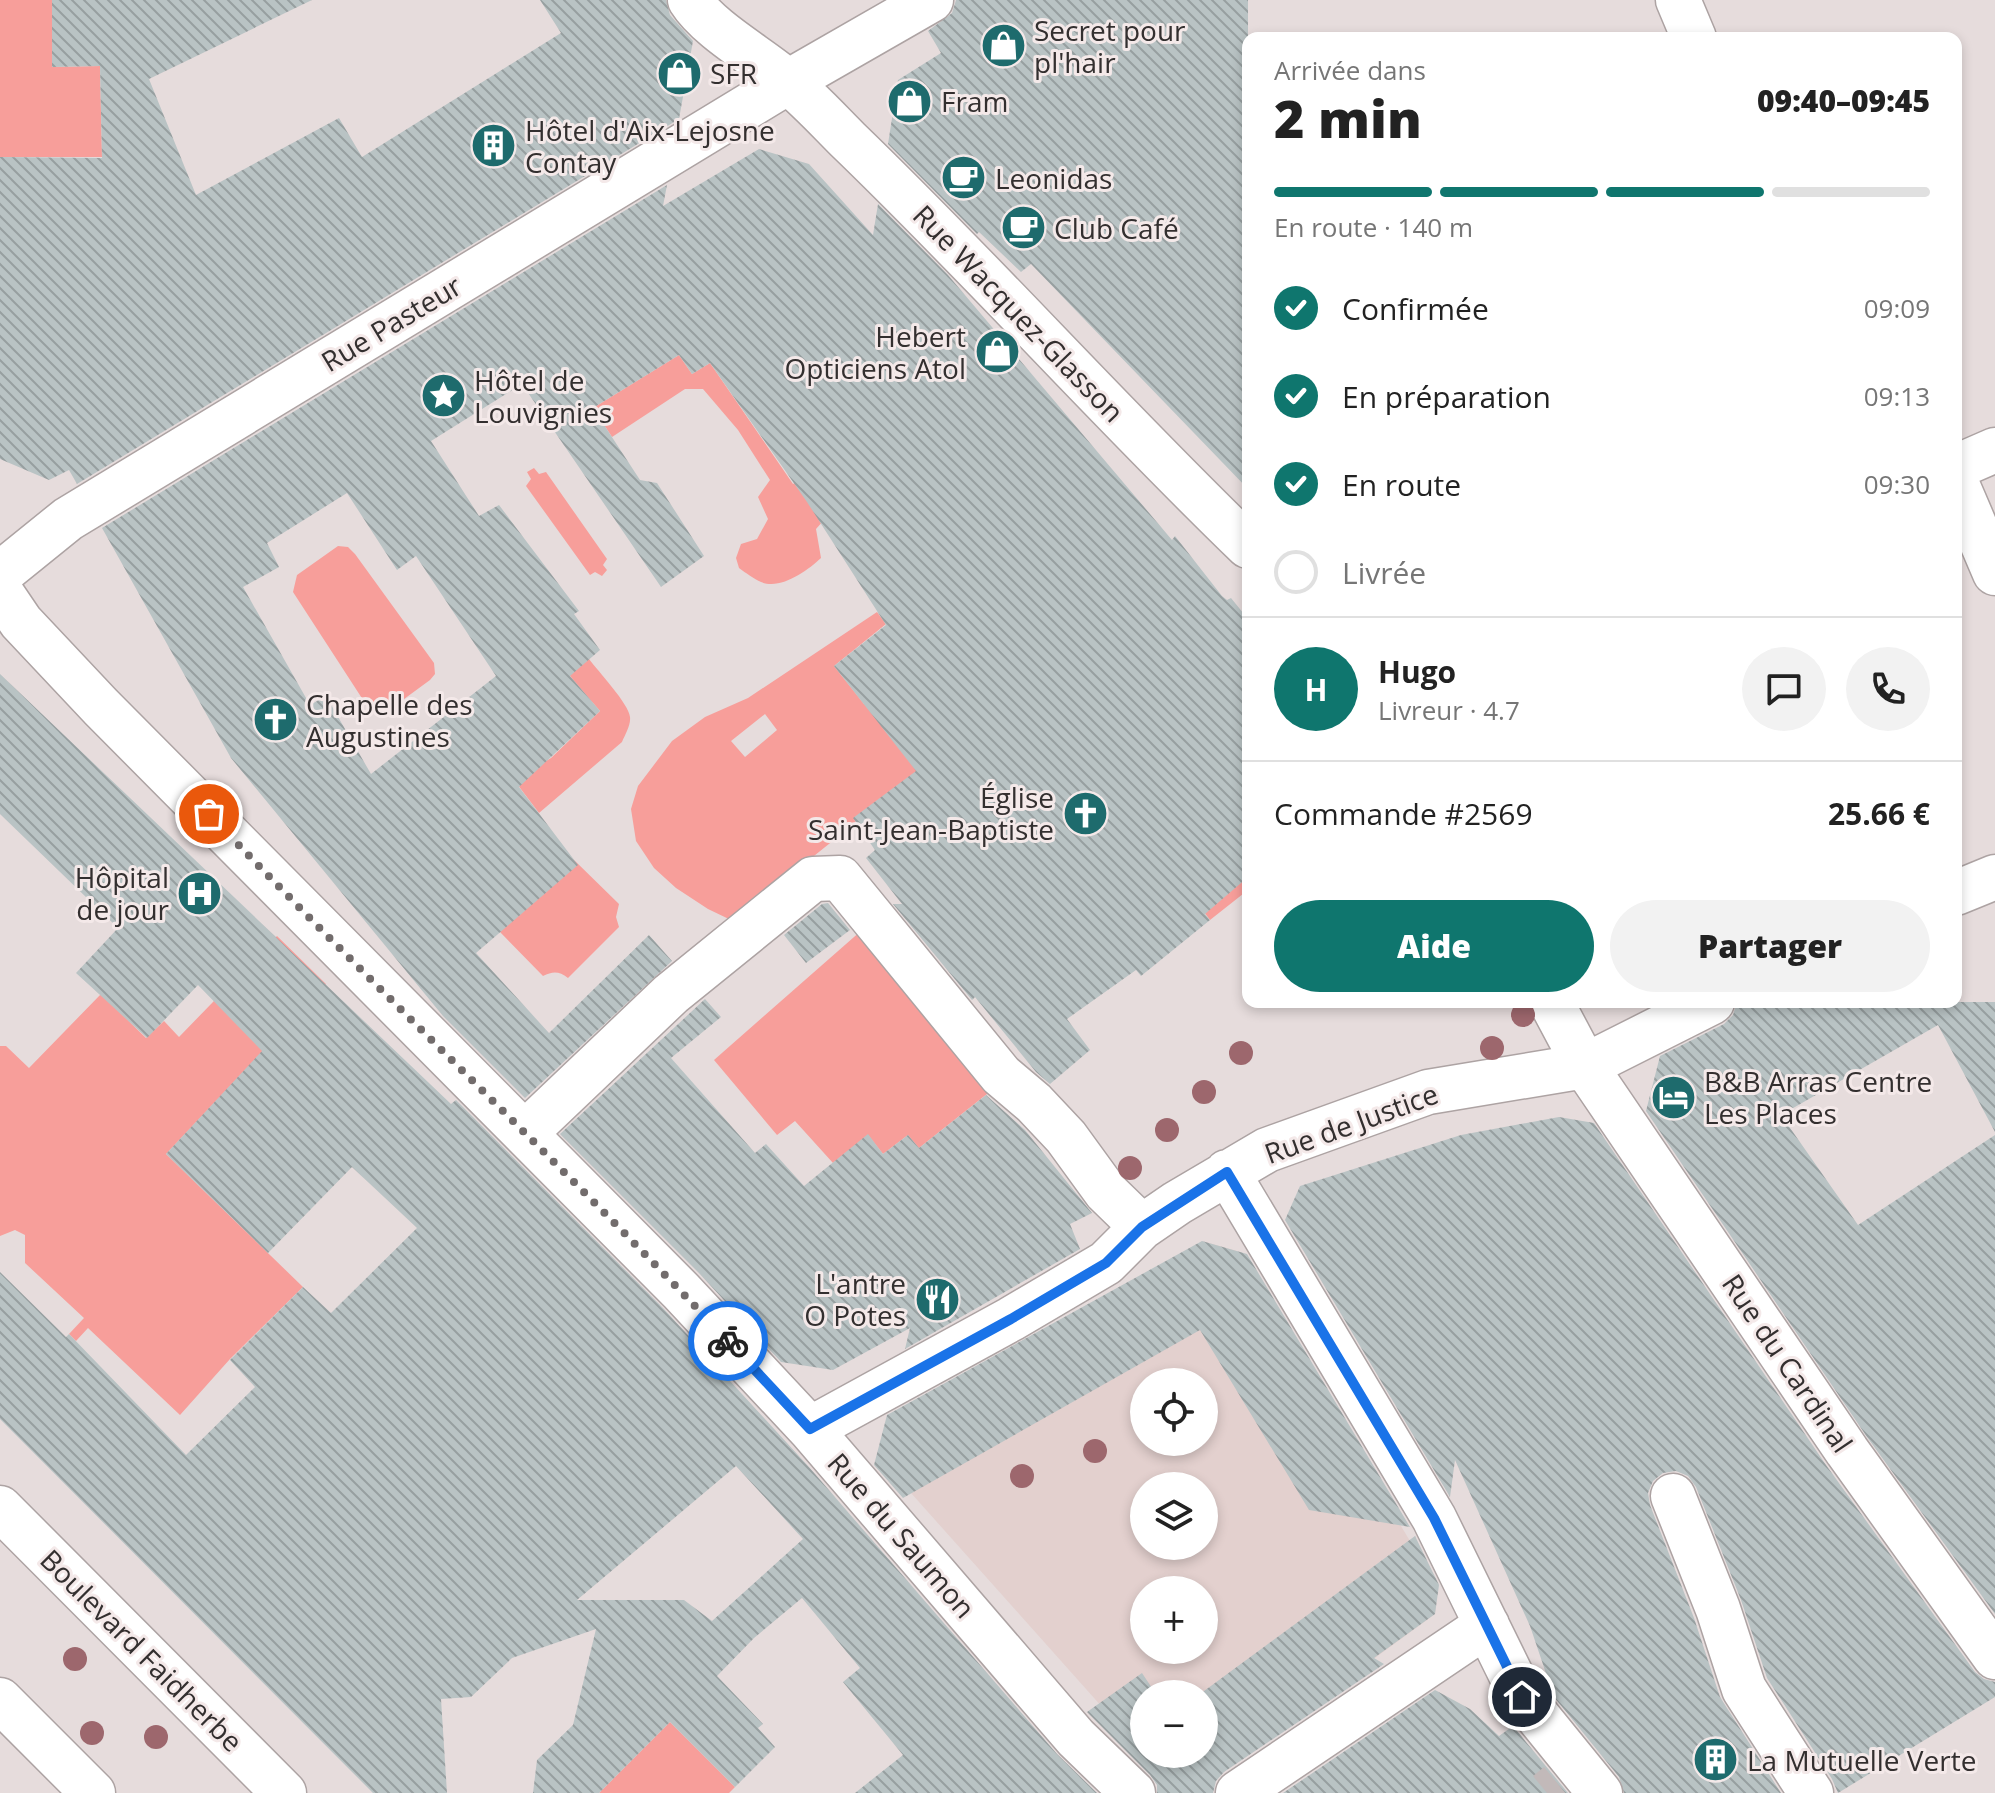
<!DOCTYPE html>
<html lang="fr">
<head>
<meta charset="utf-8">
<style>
  :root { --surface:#fff; --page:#f2f2f2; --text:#222; --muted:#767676; --line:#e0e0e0; --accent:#0f766e }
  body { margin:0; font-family:"Open Sans",sans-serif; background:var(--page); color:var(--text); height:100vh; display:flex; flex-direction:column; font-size:30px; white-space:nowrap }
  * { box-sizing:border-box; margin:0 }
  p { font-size:26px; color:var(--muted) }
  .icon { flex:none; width:44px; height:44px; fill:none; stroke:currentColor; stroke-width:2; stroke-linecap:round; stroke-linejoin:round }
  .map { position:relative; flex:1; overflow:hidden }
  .sheet { position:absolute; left:1242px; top:32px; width:720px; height:976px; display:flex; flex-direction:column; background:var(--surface); border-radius:16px; box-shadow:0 4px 12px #0003 }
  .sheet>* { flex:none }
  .fabs { position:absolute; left:1130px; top:1368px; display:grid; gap:16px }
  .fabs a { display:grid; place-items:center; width:88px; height:88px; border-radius:50%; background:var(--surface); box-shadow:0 4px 12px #0003; font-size:40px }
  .pin { position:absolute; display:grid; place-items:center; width:68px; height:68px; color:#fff; margin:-34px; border:4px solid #fff; border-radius:50%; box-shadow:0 2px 8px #0007 }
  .courier { position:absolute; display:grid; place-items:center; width:80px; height:80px; margin:-40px; border:6px solid #1a73e8; border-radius:50%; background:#fff; color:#222; box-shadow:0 2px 10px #0007 }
  .headline em { font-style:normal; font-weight:800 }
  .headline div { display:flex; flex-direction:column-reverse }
  .headline { display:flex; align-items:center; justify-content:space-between; height:136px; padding:0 32px }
  h1 { font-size:52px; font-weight:800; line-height:60px }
  .bar { display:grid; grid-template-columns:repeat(4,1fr); gap:12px 8px; align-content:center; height:96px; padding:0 32px }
  .bar i { height:10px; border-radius:6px; background:var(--line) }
  .bar .active { background:var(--accent) }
  .bar p { grid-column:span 4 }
  .line { display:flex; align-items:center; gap:20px; padding:0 32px; border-top:2px solid var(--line) }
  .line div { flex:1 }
  .round { display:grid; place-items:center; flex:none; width:84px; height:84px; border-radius:42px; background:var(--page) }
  ol { padding:0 32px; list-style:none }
  li { display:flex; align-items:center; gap:24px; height:88px }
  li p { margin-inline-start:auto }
  li .icon { padding:8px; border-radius:50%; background:var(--accent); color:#fff; stroke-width:4 }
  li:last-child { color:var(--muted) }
  li i { width:44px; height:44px; border:4px solid var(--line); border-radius:50% }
  .cta { display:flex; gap:16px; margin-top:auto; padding:16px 32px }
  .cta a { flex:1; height:92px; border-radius:48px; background:var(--accent); color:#fff; font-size:32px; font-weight:800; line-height:92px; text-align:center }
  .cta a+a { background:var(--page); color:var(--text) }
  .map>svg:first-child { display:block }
</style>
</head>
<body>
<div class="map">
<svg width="1995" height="1793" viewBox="0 0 1995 1793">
  <defs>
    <pattern id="building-back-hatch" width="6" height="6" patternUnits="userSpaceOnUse" patternTransform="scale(2)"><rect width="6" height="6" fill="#b9c3c4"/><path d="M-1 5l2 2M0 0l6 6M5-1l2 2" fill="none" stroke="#979fa0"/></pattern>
  </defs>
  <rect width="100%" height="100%" fill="#e6dcdc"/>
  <path fill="#e3d0ce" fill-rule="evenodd" d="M1202,1241l35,10 201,337 -3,26 -221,162 -70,-22h60v-60h-60v60l-233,-261zM1144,1382h60v60h-60zM1144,1486h60v60h-60zM1144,1590h60v60h-60z"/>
  <path fill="#f79e9a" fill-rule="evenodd" d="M0,0h52v67l48,-1 2,91h-102z
    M679,355l13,19 18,-11 83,121 5,-3 26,39 -8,9 5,29c-14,13 -40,32 -60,24 -7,-3 -15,-9 -22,-14l-3,-10 5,-14 16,-5 11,-20 -10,-22 12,-17 -32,-50 -35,-41h-18l-73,48 -19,-29z
    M534,468l5,6 7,-2 61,87 -4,6 4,5 -5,6 -7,-4 -5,3 -64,-89 5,-7 -4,-7z
    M338,546l10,1 7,7 79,109 1,11 -5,6 -45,33 -11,-2 -7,-5 -74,-114 4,-17z
    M877,612l9,12 -52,42 30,38 99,-75 4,104 -234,188 -25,-12 -32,-21 -22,-20 -18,-27 -5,-32 7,-23 34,-45 33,-24 43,-19zM765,714l12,16 -32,27 -14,-16z
    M589,659c9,12 40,45 41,58 1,8 -5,18 -8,25l-83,71 -25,-33 37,-22 49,-47 -31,-36z
    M572,858l47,46 -3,13 3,10 -51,51c-9,-7 -15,-7 -25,-2l-43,-44z
    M1248,877v13l-38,30 -6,-8z
    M862,930l130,160 -73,58 -11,-13 -25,19 -15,-19 -35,28 -38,-42 -18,14 -63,-75z
    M277,936l49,48 -160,170 137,133 -73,72 -50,56 -92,-87 -12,13 -7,-7 15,-16 -59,-55v-28l-10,-5 -15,6v-190h6l23,22 72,-74 45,44 18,-17 15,16z
    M670,1722l65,65 -6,6h-130z"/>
  <path fill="url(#building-back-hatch)" fill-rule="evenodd" d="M52,0h260l-163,79 47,116 143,-77 23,39 199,-124 -21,-33h126l4,15 23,26 -14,78 -602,365 -8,-14 -20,10 -49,-21v-302l102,1 -2,-92 -48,1z
    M956,0h292v489l-217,-225 -10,8 -42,-40 -2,2 -89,-90 10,-64 43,-27 -13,-22 24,-18z
    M759,149l50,15 64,71 5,-31 70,71 224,265 3,-4 47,60 5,4 4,-2 17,21v258l-43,37 5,6 -69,56 -5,-6 -69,49 23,31 -40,34 -14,-12 -61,-75 -3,3 -79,-96h9l-36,-46 9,-8 -22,-32 63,-47 -82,-105 52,-41 -79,-123 -97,-139 -18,11 -13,-19 -86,53 47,72 17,3 47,73 -43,31 -139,-203 -91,57 48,75 20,-11 80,106 -5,3 26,36 -30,26 30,35 -81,76 59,78 -102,88 73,80 100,-98 23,26 -147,137 -82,-82 -212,-258 -129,-230 565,-343 -4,21zM347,493l50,77 19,-14 80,120 -125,98 -45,-78 -16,9 -67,-118 36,-20 -12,-24z
    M0,674l451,430 5,-4 207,208 146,159 248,287 40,39h-242l48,-38 -60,-73 17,-14 -58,-70 -48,40 -37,38 46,48 -5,4 17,19 -40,40 -65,-65 -71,71h-66l4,-33 36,-35 23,-96 -84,29 -41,39 -30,2 6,94h-74l-373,-374v-147l66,65 3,-3 117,121 69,-68 -25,-27 73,-73 28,26 86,-85 -65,-61 -84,86 -102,-99 96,-103 -64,-66 -51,53 -71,-65 42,-45 -118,-114zM736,1466l67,73 -91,82 -28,-21h-107z
    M828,903l22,27 -44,33 -22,-28 38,-31z
    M705,999l16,18 -50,41 84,95 11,-9 38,42 64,-52 15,20 25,-19 11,13 67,-53 39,35 67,83 -22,11 10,25 -175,100 5,-21 -77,42 -52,-8 -82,-89 -139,-139z
    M1737,1002h258v130l-57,-107 -157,90 77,110 137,-90v479l-128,-177 -221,-326 14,-55 64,-32 9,-9z
    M1559,1117l35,6 232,342 149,207 9,7 11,3v15l-157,96 -6,-14 -65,-101 -26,-78 -45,-113 -8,-11 -12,-5 -13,2 -10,8 -5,12 2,12 44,113 26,79 61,96h-157l-5,-16 -65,-80 -24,-71 -75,-166 -5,37 -165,-277 15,-34 161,-51z
    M1202,1241l45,13 163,273 -101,-17 -109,-180 -297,168 -29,-33 13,-50z
    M1415,1536l24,49 -4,29 -61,44 10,6 -160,108 -8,9 -3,12h-56v-8l-7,-10 -63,-63 55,-39 14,21h-12v60h60v-60h-4z
    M1435,1690l35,19 29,27 14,-10 55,67h-285z"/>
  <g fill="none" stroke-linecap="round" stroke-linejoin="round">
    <path stroke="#c2b9b9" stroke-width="44" stroke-dasharray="44 22" stroke-linecap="butt" d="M1547,1793l11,-9"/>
    <defs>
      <path id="minor" d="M690,0c19,30 69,57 97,81 22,18 41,39 61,59 137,132 263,274 400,406
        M1678,0l16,38
        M1956,467l39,-17
        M1956,482l39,91
        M0,574l68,-55 720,-437 143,-82
        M0,591l21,31 80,85 580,584 129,138 266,309 57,55
        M1956,893l39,-16
        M1551,1002l34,64 262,385 148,206
        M525,1133l146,-139 142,-115 27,-1 161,197 33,28 32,34 40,55 36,35
        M1227,1172l207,346 88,179 78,96
        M810,1429l201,-110 95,-56 36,-36 35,-24 90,-53 161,-58 157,-26 127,-64
        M1673,1496l45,113 26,80 67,104
        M1238,1793l249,-168"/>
      <path id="major" d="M0,1508l284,285
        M0,1700l93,93"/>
    </defs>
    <use href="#minor" stroke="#ada3a3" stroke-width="47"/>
    <use href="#major" stroke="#ada3a3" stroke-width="47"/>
    <use href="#minor" stroke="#fff" stroke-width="44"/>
    <use href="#major" stroke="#fff" stroke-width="44"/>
  </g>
  <g fill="#9d676d">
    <circle cx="1523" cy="1015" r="12"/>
    <circle cx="1492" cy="1048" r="12"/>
    <circle cx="1241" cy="1053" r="12"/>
    <circle cx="1204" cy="1092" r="12"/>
    <circle cx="1167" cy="1130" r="12"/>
    <circle cx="1130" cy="1168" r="12"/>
    <circle cx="1095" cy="1451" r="12"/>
    <circle cx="1022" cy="1476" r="12"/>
    <circle cx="75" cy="1659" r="12"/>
    <circle cx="92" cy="1733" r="12"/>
    <circle cx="156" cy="1737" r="12"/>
  </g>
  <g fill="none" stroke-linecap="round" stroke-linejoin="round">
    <path stroke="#726c6c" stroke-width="8" stroke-dasharray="0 14.4" d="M209,814c170,179 350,347 519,527"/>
    <path stroke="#1a73e8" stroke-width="10" d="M728,1341l82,88 201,-110 95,-56 36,-36 85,-55 207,346 88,179"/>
  </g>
  <defs>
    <symbol id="shop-disc" viewBox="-11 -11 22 22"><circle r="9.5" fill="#1e6b6d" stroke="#f4e9e9"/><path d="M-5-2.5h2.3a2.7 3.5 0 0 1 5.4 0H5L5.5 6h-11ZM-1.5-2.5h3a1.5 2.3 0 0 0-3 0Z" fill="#fff"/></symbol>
    <symbol id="building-disc" viewBox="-11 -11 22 22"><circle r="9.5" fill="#1e6b6d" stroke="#f4e9e9"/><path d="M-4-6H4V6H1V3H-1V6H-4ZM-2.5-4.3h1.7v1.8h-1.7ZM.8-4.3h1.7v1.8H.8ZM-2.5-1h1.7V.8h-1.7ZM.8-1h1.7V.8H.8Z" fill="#fff"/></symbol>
    <symbol id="cafe-disc" viewBox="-11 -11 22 22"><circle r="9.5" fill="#1e6b6d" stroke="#f4e9e9"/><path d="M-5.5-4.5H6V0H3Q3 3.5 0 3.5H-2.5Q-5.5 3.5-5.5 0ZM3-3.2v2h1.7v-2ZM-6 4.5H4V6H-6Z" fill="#fff"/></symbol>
    <symbol id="sight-disc" viewBox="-11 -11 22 22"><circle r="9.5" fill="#1e6b6d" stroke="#f4e9e9"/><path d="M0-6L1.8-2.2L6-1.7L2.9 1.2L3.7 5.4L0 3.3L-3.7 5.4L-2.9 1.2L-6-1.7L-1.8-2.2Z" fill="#fff"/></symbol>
    <symbol id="church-disc" viewBox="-11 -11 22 22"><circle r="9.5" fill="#1e6b6d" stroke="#f4e9e9"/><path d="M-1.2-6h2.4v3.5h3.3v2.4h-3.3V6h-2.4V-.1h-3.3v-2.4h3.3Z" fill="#fff"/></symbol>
    <symbol id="hospital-disc" viewBox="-11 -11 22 22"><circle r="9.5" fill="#1e6b6d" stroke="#f4e9e9"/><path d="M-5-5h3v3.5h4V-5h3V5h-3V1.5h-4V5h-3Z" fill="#fff"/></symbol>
    <symbol id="hotel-disc" viewBox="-11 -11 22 22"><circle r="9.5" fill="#1e6b6d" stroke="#f4e9e9"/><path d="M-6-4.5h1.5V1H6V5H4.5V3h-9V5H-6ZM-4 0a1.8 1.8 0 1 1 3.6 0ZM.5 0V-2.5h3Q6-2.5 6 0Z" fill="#fff"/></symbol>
    <symbol id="restaurant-disc" viewBox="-11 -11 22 22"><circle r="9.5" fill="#1e6b6d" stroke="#f4e9e9"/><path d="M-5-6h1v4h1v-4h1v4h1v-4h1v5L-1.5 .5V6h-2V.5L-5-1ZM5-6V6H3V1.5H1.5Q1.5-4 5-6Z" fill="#fff"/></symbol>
  </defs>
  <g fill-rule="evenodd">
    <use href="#shop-disc" x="978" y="20" width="51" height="51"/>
    <use href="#shop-disc" x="654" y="48" width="51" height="51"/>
    <use href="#shop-disc" x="884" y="76" width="51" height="51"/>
    <use href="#building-disc" x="468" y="120" width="51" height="51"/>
    <use href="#cafe-disc" x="938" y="152" width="51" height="51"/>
    <use href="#cafe-disc" x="998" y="202" width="51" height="51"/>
    <use href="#shop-disc" x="972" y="326" width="51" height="51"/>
    <use href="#sight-disc" x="418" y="370" width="51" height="51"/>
    <use href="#church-disc" x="250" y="694" width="51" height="51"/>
    <use href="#church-disc" x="1060" y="788" width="51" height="51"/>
    <use href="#hospital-disc" x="174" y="868" width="51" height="51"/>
    <use href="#hotel-disc" x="1648" y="1072" width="51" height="51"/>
    <use href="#restaurant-disc" x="912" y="1274" width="51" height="51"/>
    <use href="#building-disc" x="1690" y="1734" width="51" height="51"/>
  </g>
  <g text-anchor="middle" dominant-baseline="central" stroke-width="6" stroke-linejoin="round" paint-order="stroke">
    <g font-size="28" fill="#332f2f" stroke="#f4e9e9" text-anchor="start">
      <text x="1034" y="30">Secret pour<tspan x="1034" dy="32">pl'hair</tspan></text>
      <text x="710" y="73">SFR</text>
      <text x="941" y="101">Fram</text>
      <text x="525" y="130">Hôtel d'Aix-Lejosne<tspan x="525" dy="32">Contay</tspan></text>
      <text x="995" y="178">Leonidas</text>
      <text x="1054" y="228">Club Café</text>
      <text x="966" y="336" text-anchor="end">Hebert<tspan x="966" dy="32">Opticiens Atol</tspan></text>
      <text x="474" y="380">Hôtel de<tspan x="474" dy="32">Louvignies</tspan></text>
      <text x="306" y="704">Chapelle des<tspan x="306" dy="32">Augustines</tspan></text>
      <text x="1054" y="797" text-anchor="end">Église<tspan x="1054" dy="32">Saint-Jean-Baptiste</tspan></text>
      <text x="169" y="877" text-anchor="end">Hôpital<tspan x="169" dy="32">de jour</tspan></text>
      <text x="1704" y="1081">B&amp;B Arras Centre<tspan x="1704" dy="32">Les Places</tspan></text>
      <text x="906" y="1283" text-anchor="end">L'antre<tspan x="906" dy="32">O Potes</tspan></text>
      <text x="1747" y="1760">La Mutuelle Verte</text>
    </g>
    <g font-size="28" fill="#332f2f" stroke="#f4e9e9">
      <text transform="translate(1019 313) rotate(46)">Rue Wacquez-Glasson</text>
      <text transform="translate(391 323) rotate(-31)">Rue Pasteur</text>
      <text transform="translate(1351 1123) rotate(-20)">Rue de Justice</text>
      <text transform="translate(1788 1363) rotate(56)">Rue du Cardinal</text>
      <text transform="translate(902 1535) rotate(49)">Rue du Saumon</text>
      <text transform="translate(142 1650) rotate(45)">Boulevard Faidherbe</text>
    </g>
  </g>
</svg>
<div class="fabs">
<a><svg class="icon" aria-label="locate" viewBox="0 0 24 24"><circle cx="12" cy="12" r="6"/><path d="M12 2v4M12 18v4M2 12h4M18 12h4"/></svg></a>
<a><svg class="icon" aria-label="layers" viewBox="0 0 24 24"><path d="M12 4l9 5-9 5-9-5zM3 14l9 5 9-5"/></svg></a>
<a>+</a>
<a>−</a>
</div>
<div class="pin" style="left:209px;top:814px;background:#ea580c"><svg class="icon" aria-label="bag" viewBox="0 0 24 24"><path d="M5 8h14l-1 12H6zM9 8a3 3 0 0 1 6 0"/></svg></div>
<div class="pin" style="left:1522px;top:1697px;background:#1f2937"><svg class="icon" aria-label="home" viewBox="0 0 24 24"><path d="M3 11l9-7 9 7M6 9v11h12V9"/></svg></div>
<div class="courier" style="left:728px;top:1341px"><svg class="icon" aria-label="bike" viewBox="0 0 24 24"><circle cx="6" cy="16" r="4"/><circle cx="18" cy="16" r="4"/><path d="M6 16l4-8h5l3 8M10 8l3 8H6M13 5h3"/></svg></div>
<section class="sheet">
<div class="headline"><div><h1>2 min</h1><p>Arrivée dans</p></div><em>09:40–09:45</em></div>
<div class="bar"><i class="active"></i><i class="active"></i><i class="active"></i><i></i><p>En route · 140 m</p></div>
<ol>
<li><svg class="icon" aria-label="check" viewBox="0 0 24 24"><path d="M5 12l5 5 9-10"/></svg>Confirmée<p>09:09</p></li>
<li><svg class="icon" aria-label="check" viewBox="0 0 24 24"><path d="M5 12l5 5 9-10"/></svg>En préparation<p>09:13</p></li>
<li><svg class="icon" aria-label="check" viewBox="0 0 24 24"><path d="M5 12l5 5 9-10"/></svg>En route<p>09:30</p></li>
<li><i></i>Livrée</li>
</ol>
<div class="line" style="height:144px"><b class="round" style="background:var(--accent);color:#fff">H</b><div><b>Hugo</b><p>Livreur · 4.7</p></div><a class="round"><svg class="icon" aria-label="chat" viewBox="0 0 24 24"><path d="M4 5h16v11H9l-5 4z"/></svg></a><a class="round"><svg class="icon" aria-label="phone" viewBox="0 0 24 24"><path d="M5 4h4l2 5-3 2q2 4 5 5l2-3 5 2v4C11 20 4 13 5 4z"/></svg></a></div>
<div class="line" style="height:104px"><div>Commande #2569</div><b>25.66 €</b></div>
<div class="cta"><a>Aide</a><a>Partager</a></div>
</section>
</div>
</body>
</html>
